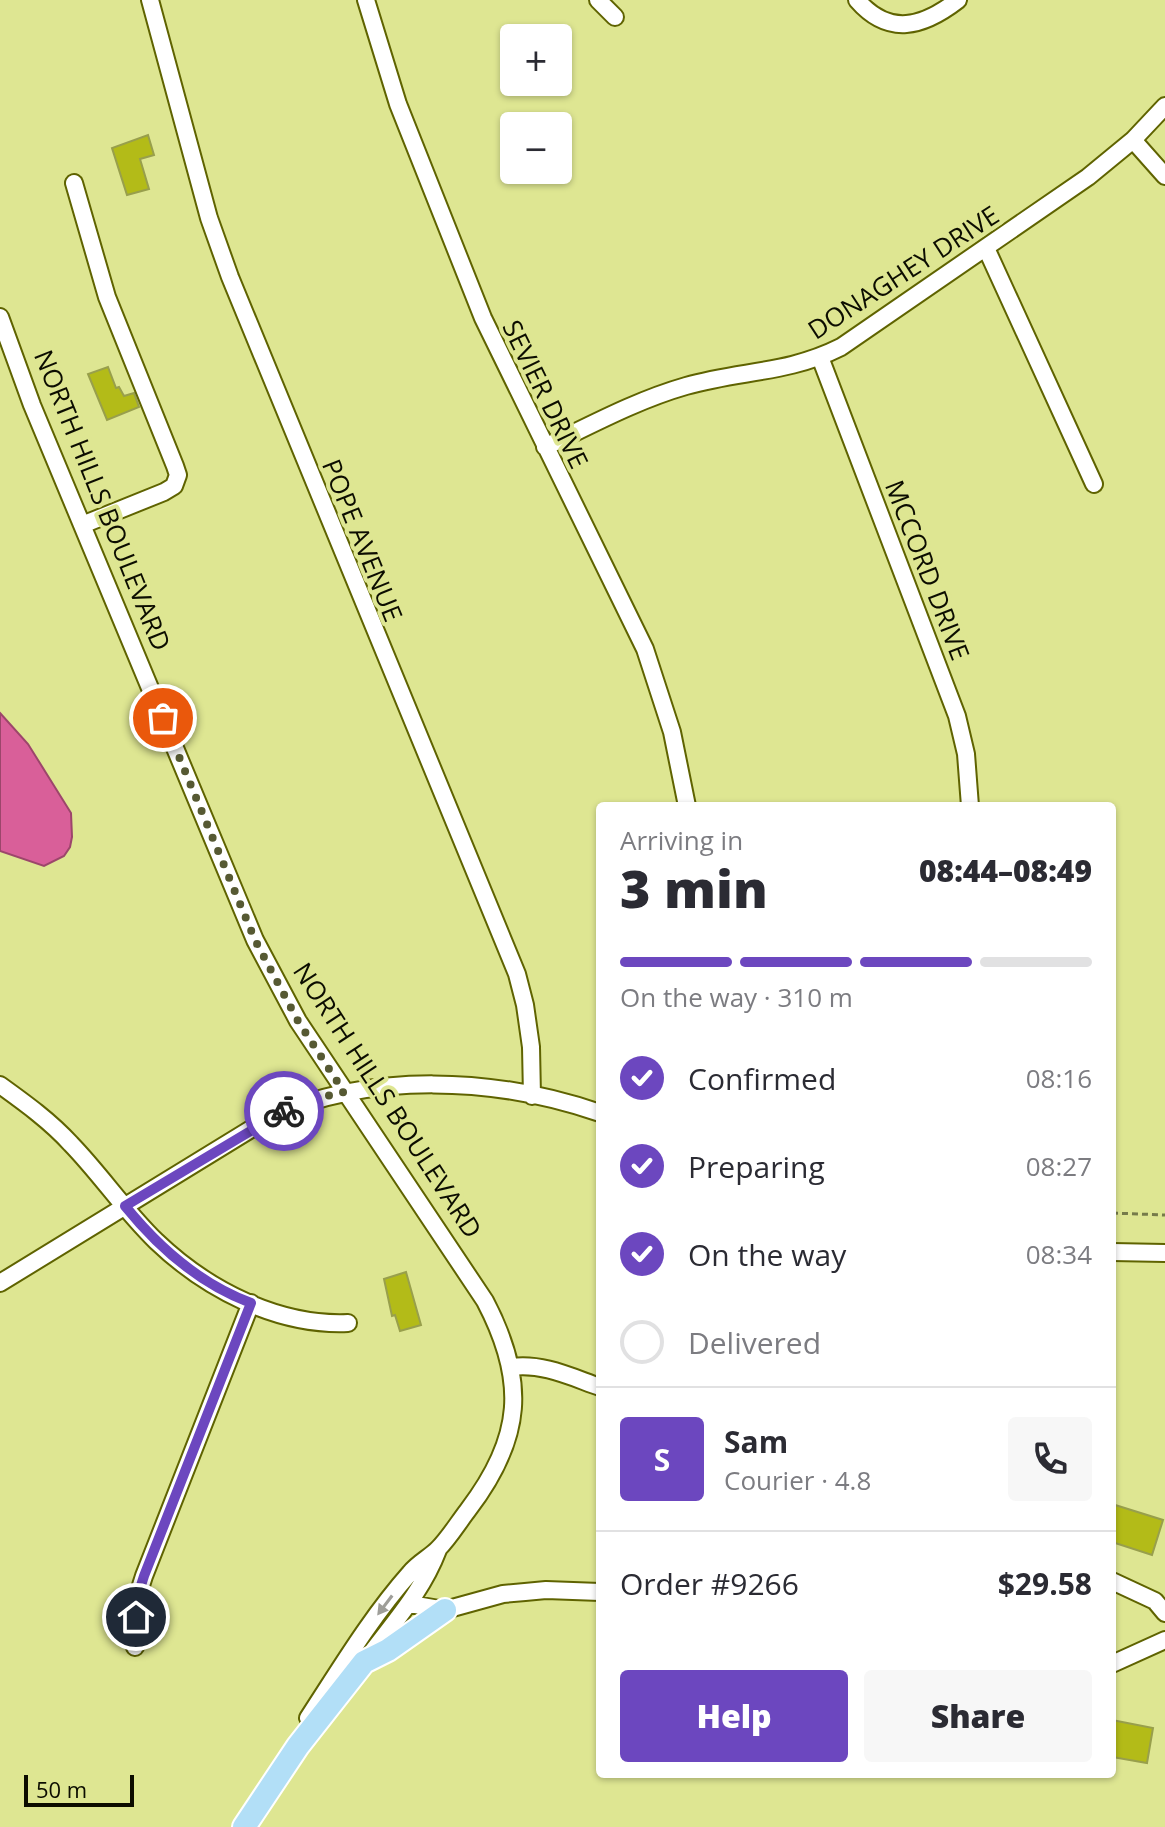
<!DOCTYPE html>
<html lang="en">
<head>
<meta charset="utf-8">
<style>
  :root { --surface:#fff; --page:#f7f7f7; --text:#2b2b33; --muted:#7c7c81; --line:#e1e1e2; --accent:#6c47bf }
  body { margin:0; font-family:"Open Sans",sans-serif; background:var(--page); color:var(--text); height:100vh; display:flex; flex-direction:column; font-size:30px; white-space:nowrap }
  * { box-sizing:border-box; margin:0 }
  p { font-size:26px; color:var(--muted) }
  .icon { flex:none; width:44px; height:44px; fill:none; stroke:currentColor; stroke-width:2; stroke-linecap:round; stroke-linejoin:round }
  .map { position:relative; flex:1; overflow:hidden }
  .drawer { position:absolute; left:596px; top:802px; width:520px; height:976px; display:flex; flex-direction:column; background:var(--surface); border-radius:8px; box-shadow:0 2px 6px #0004 }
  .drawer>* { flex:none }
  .controls { position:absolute; left:500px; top:24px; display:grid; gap:16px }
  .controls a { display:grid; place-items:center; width:72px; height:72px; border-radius:8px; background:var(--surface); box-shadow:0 2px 6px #0004; font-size:40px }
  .scale { position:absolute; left:24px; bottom:20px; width:110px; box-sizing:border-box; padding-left:8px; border:4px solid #0c0d00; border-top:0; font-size:22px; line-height:28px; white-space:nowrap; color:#0c0d00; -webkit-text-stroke:6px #dee692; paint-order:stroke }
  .pin { position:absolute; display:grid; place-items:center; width:68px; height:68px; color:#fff; margin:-34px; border:4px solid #fff; border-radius:50%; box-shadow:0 2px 8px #0007 }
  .courier { position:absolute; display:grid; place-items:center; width:80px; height:80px; margin:-40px; border:6px solid #6c47bf; border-radius:50%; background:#fff; color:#222; box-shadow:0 2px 10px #0007 }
  .headline em { font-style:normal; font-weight:800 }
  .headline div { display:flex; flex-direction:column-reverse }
  .headline { display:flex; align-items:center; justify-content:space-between; height:136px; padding:0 24px }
  h1 { font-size:52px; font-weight:800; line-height:60px }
  .bar { display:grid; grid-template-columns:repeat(4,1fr); gap:12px 8px; align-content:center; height:96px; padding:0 24px }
  .bar i { height:10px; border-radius:6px; background:var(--line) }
  .bar .selected { background:var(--accent) }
  .bar p { grid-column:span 4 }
  .line { display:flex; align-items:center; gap:20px; padding:0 24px; border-top:2px solid var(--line) }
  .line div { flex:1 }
  .round { display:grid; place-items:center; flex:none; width:84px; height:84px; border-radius:8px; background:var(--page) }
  ol { padding:0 24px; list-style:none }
  li { display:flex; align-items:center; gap:24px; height:88px }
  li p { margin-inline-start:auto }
  li .icon { padding:8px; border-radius:50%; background:var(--accent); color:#fff; stroke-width:4 }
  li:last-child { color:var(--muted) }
  li i { width:44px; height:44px; border:4px solid var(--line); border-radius:50% }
  .button { display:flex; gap:16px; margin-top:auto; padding:16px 24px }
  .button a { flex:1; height:92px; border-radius:8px; background:var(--accent); color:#fff; font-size:32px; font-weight:800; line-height:92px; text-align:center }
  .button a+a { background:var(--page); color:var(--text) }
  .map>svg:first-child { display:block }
</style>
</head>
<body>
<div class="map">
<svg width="1165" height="1827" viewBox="0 0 1165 1827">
  <rect width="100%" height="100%" fill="#dee692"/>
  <path fill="#d95f99" stroke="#9c466b" stroke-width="2" d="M0,713l28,31 43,69 1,24 -2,10 -6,9 -20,10 -44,-15z"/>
  <path fill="#b3bb18" stroke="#989f4c" stroke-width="2" d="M148,135l6,20 -14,4 9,30 -22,6 -15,-47z
    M108,367l8,21 3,-1 5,9 10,-3 5,14 -32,13 -19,-46z
    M406,1272l15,53 -21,6 -5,-16 -3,1 -8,-37z
    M1112,1504l51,16 -11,35 -40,-13z
    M1112,1720l41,8 -6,35 -35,-6z"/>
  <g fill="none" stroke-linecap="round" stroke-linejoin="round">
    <defs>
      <path id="minor" d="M150,0l59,218 21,59 287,697 8,31 6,42 1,49
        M366,0l32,104 85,214 162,331 27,83 15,74
        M598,0l17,17
        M857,0c32,37 66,27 101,0
        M1133,140l32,36
        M74,183l33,114 68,169 3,9 -4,11 -10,6 -82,33
        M986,248l108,236
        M0,317l32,88 223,535 43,81 187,280c42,80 38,137 -17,209 -10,13 -19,28 -30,39 -9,9 -20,14 -28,24 -39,44 -70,96 -102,145
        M820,357l137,359 9,38 4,52
        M545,447c46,-22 92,-47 141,-61 56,-16 101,-12 155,-39l247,-170 45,-37 32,-34
        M0,1085c25,18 50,36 71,59 30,31 54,67 85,97 50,48 121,85 192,82
        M1112,1252l53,1
        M0,1283l269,-165c101,-47 226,-41 331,-5
        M512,1367c31,-4 59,10 88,20
        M1112,1581l43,20 10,12
        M410,1604l35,6 58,-16 22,-2 21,-2 54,2
        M135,1647l2,-49 7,-22 107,-273
        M368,1657c26,-35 54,-65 70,-107
        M1112,1664l53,-24"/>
      <path id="major" d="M244,1827l54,-81 66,-84 24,-12 57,-40"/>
    </defs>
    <use href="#minor" stroke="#5f6300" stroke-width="20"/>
    <use href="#major" stroke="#fff" stroke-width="26"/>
    <path stroke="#767b4a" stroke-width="3" stroke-dasharray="6 4" stroke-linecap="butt" d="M1112,1213l53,2"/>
    <use href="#minor" stroke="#fff" stroke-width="16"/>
    <use href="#major" stroke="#b2dff7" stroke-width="22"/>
  </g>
  <defs><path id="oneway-solid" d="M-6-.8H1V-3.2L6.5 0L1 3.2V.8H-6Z" transform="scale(2)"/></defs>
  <use fill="#9e9e99" href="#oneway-solid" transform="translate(385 1605) rotate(127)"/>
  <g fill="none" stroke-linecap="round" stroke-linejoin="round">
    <path stroke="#565933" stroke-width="8" stroke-dasharray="0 14.4" d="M163,718l92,222 43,81 46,71 -31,7 -29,12"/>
    <path stroke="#6c47bf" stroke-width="10" d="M136,1617l1,-19 7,-22 107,-273c-51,-19 -92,-55 -126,-97l159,-95"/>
  </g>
  <g text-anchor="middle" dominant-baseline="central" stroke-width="8" stroke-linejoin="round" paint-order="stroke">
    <g font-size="26" fill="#0c0d00" stroke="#dee692">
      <text transform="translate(903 272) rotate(-33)">DONAGHEY DRIVE</text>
      <text transform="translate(546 394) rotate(64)">SEVIER DRIVE</text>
      <text transform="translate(103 500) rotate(68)">NORTH HILLS BOULEVARD</text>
      <text transform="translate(363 540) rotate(68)">POPE AVENUE</text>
      <text transform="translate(928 570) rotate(69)">MCCORD DRIVE</text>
      <text transform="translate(388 1100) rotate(57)">NORTH HILLS BOULEVARD</text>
    </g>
  </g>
</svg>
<div class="controls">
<a>+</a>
<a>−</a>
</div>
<div class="scale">50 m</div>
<div class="pin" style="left:163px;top:718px;background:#ea580c"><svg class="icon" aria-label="bag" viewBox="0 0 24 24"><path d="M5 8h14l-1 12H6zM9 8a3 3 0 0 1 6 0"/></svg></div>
<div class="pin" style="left:136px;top:1617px;background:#1f2937"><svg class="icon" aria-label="home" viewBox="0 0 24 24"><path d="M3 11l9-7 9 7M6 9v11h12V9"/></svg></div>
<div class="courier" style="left:284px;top:1111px"><svg class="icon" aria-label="bike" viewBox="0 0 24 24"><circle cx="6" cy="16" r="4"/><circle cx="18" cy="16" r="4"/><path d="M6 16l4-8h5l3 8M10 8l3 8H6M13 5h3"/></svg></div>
<section class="drawer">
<div class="headline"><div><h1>3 min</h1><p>Arriving in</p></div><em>08:44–08:49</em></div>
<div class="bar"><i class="selected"></i><i class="selected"></i><i class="selected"></i><i></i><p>On the way · 310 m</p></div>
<ol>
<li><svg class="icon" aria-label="check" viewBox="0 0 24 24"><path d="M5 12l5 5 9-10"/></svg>Confirmed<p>08:16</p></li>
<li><svg class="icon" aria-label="check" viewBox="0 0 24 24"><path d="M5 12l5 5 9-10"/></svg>Preparing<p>08:27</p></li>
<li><svg class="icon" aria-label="check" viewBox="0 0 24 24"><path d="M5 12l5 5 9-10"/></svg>On the way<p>08:34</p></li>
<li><i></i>Delivered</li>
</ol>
<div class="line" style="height:144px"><b class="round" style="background:var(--accent);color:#fff">S</b><div><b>Sam</b><p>Courier · 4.8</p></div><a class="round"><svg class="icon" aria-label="phone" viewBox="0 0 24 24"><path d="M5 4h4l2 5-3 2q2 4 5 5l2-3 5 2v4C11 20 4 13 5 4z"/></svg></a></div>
<div class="line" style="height:104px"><div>Order #9266</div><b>$29.58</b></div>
<div class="button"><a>Help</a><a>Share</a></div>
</section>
</div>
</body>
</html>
